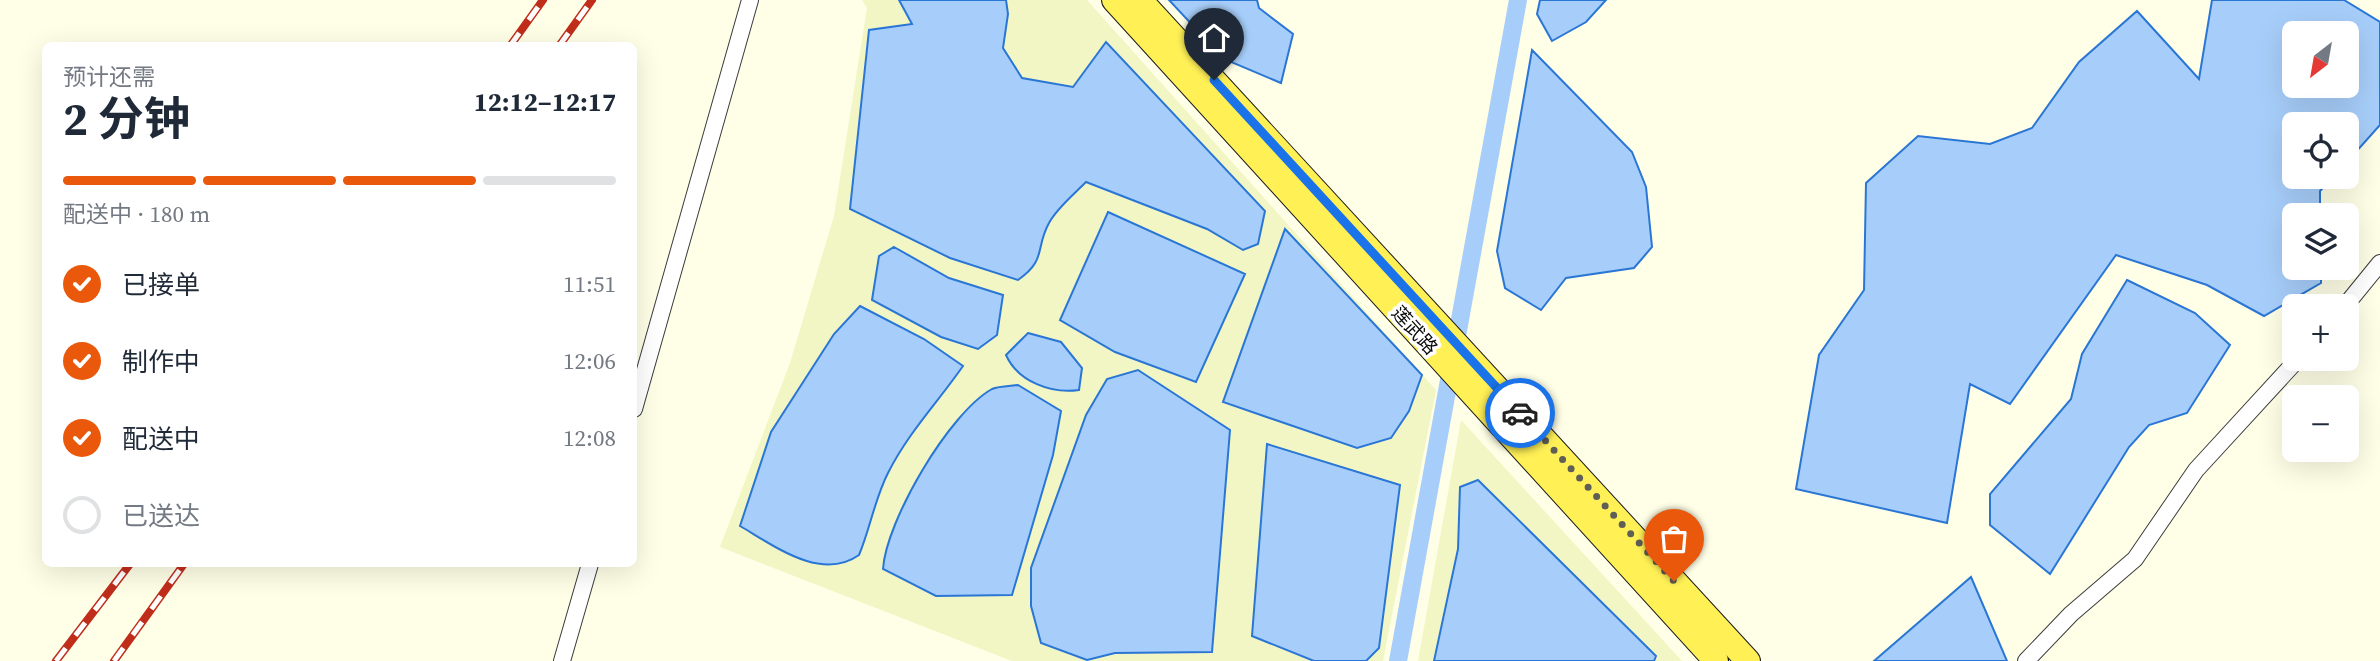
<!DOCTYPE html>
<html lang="zh">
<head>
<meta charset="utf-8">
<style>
  :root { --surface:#fff; --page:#f6f6f7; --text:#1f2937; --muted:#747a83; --line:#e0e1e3; --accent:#ea580c }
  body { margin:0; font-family:"Source Serif 4","Noto Sans SC",serif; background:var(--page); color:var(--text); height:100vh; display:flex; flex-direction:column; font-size:26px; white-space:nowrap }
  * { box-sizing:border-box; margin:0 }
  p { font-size:23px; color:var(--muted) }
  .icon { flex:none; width:38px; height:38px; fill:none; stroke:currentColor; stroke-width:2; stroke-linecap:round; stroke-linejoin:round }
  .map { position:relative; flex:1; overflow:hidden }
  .panel { position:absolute; left:42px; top:42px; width:595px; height:525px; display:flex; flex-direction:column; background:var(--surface); border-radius:10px; box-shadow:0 7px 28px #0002 }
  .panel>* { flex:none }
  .needle { width:46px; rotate:211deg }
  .fabs { position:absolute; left:2282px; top:21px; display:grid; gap:14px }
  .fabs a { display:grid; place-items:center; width:77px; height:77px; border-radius:10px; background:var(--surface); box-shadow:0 7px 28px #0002; font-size:35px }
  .pin { position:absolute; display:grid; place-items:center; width:60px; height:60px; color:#fff; margin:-72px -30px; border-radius:50% 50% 50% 0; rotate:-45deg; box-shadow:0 0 7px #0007 }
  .pin .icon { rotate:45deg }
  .courier { position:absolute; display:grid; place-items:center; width:70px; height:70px; margin:-35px; border:5px solid #1a73e8; border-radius:50%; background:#fff; color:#222; box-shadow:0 2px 9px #0007 }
  .headline em { font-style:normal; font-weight:700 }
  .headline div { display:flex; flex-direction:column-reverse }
  .headline { display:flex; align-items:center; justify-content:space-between; height:119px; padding:0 21px }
  h1 { font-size:46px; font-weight:700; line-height:52px }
  .bar { display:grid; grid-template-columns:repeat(4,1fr); gap:10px 7px; align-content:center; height:84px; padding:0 21px }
  .bar i { height:9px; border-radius:5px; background:var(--line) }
  .bar .on { background:var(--accent) }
  .bar p { grid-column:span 4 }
  ol { padding:0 21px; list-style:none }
  li { display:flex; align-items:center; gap:21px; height:77px }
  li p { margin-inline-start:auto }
  li .icon { padding:7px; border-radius:50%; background:var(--accent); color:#fff; stroke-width:4 }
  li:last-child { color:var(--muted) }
  li i { width:38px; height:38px; border:4px solid var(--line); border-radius:50% }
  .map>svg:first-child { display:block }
</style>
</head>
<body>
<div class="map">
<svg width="2380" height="661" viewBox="0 0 2380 661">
  <rect width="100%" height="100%" fill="#fffee6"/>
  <path fill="#f2f6c5" d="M862,0h225l349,390 -53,271h-371l-292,-114 70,-184 44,-147 33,-208z
    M1461,420l221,241h-264z"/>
  <path fill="#a7cefa" stroke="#2a76d5" stroke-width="2" fill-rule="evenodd" d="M899,0h107l2,14 -5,34 19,30 51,9 33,-45 159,169 -7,33 -15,6 -36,-21 -121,-47c-12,12 -30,27 -37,41 -14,25 -2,37 -31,57l-68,-22 -100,-49 19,-179 43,-6z
    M1169,0h88l2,8 34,26 -12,49 -57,-24z
    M1540,0h66l-20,22 -34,19 -15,-27z
    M2212,0h132l36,22v103l-33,37v-38h-53v53h39l-13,14v24h-26v53h27v15l-57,33 -57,-31 -91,-30 -106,149 -40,-20 -23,139 -151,-34 23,-134 45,-65 2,-107 52,-47 72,8 42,-16 47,-66 58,-51 62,68zM2294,33h53v53h-53z
    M1532,50l100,102 14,35 6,60 -18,21 -68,10 -25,32 -36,-22 -8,-37z
    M1108,212l137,62 -49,108 -81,-30 -55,-32z
    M1285,229l137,146 -13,36 -18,27 -34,10 -134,-46z
    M894,247l55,31 54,17 -6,40 -19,14 -37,-12 -69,-37 7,-44z
    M2127,280l68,33 35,32 -43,68 -38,12 -20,22 -79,127 -60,-49v-31l81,-95 11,-45z
    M860,306l64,33 39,27c-25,36 -55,67 -75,107 -13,25 -18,56 -29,82 -38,27 -86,-10 -119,-29l31,-94 63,-98z
    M1028,333l33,9 21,26 -3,22c-27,4 -61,-8 -73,-35z
    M1138,370l92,60 -18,222 -97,1 -28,7 -46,-17 -10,-37v-38l55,-153 21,-36z
    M1018,385l43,26 -8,44 -41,140 -76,1 -53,-27c3,-48 66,-156 109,-180 7,-3 19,-3 26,-4z
    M1267,444l133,41 -21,163 -13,13h-52l-62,-25z
    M1478,480l178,176 -2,5h-220l24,-112 2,-62z
    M1971,577l36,84h-133z"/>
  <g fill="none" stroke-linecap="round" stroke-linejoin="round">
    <path stroke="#a7cefa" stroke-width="18" d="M1398,661l120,-661"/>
    <defs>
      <path id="street" d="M2345,306l35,-43
        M634,409l116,-409
        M562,661l28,-97
        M2026,661l45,-47 64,-55 61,-89 102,-111"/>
      <path id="primary" d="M1114,0l602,661
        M1140,0l608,661"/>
    </defs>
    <use href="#street" stroke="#3c3c3c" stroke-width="18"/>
    <use href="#primary" stroke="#1a1a1a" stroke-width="26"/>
    <use href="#street" stroke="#fff" stroke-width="16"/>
    <use href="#primary" stroke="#fff056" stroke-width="24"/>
    <defs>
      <path id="rail" d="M510,46l33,-46
        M559,46l33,-46
        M56,661l74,-97
        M114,661l70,-97"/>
    </defs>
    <use href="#rail" stroke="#c02d1b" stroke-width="8"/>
    <use href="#rail" stroke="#fff" stroke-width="5" stroke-dasharray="16" stroke-linecap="butt"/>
  </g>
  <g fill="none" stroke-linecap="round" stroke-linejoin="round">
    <path stroke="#5f5f56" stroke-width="7" stroke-dasharray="0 12.6" d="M1520,413l154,168"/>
    <path stroke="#1a73e8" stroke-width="9" d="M1214,80l306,333"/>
  </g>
  <g text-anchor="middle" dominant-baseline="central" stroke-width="7" stroke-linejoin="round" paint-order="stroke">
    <g font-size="19" fill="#090909" stroke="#fff">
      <text transform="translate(1415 330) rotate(48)">莲武路</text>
    </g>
  </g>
</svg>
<div class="fabs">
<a><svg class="needle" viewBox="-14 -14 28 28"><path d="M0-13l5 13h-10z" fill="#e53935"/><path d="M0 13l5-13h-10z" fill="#747a83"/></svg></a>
<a><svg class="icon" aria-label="locate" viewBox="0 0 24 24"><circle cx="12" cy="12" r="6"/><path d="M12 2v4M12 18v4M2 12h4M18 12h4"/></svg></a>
<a><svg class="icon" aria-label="layers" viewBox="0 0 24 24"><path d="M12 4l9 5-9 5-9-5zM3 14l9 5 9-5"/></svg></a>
<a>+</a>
<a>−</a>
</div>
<div class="pin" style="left:1674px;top:581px;background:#ea580c"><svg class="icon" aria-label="bag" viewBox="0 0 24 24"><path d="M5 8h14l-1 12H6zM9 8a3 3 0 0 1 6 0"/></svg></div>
<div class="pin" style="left:1214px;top:80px;background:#1f2937"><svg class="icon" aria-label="home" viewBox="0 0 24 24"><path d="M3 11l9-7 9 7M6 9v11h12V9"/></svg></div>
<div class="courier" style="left:1520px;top:413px"><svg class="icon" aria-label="car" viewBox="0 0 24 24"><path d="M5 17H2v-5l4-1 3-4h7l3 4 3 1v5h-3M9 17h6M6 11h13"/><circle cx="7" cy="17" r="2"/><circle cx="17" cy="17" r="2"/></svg></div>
<section class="panel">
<div class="headline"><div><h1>2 分钟</h1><p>预计还需</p></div><em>12:12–12:17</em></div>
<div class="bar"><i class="on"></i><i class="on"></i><i class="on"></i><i></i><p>配送中 · 180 m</p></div>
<ol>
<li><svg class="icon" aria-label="check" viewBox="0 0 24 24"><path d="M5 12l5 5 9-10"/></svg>已接单<p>11:51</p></li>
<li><svg class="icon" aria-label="check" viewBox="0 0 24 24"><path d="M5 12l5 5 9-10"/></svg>制作中<p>12:06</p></li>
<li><svg class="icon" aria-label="check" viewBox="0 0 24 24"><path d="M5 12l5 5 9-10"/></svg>配送中<p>12:08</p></li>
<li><i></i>已送达</li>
</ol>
</section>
</div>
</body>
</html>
